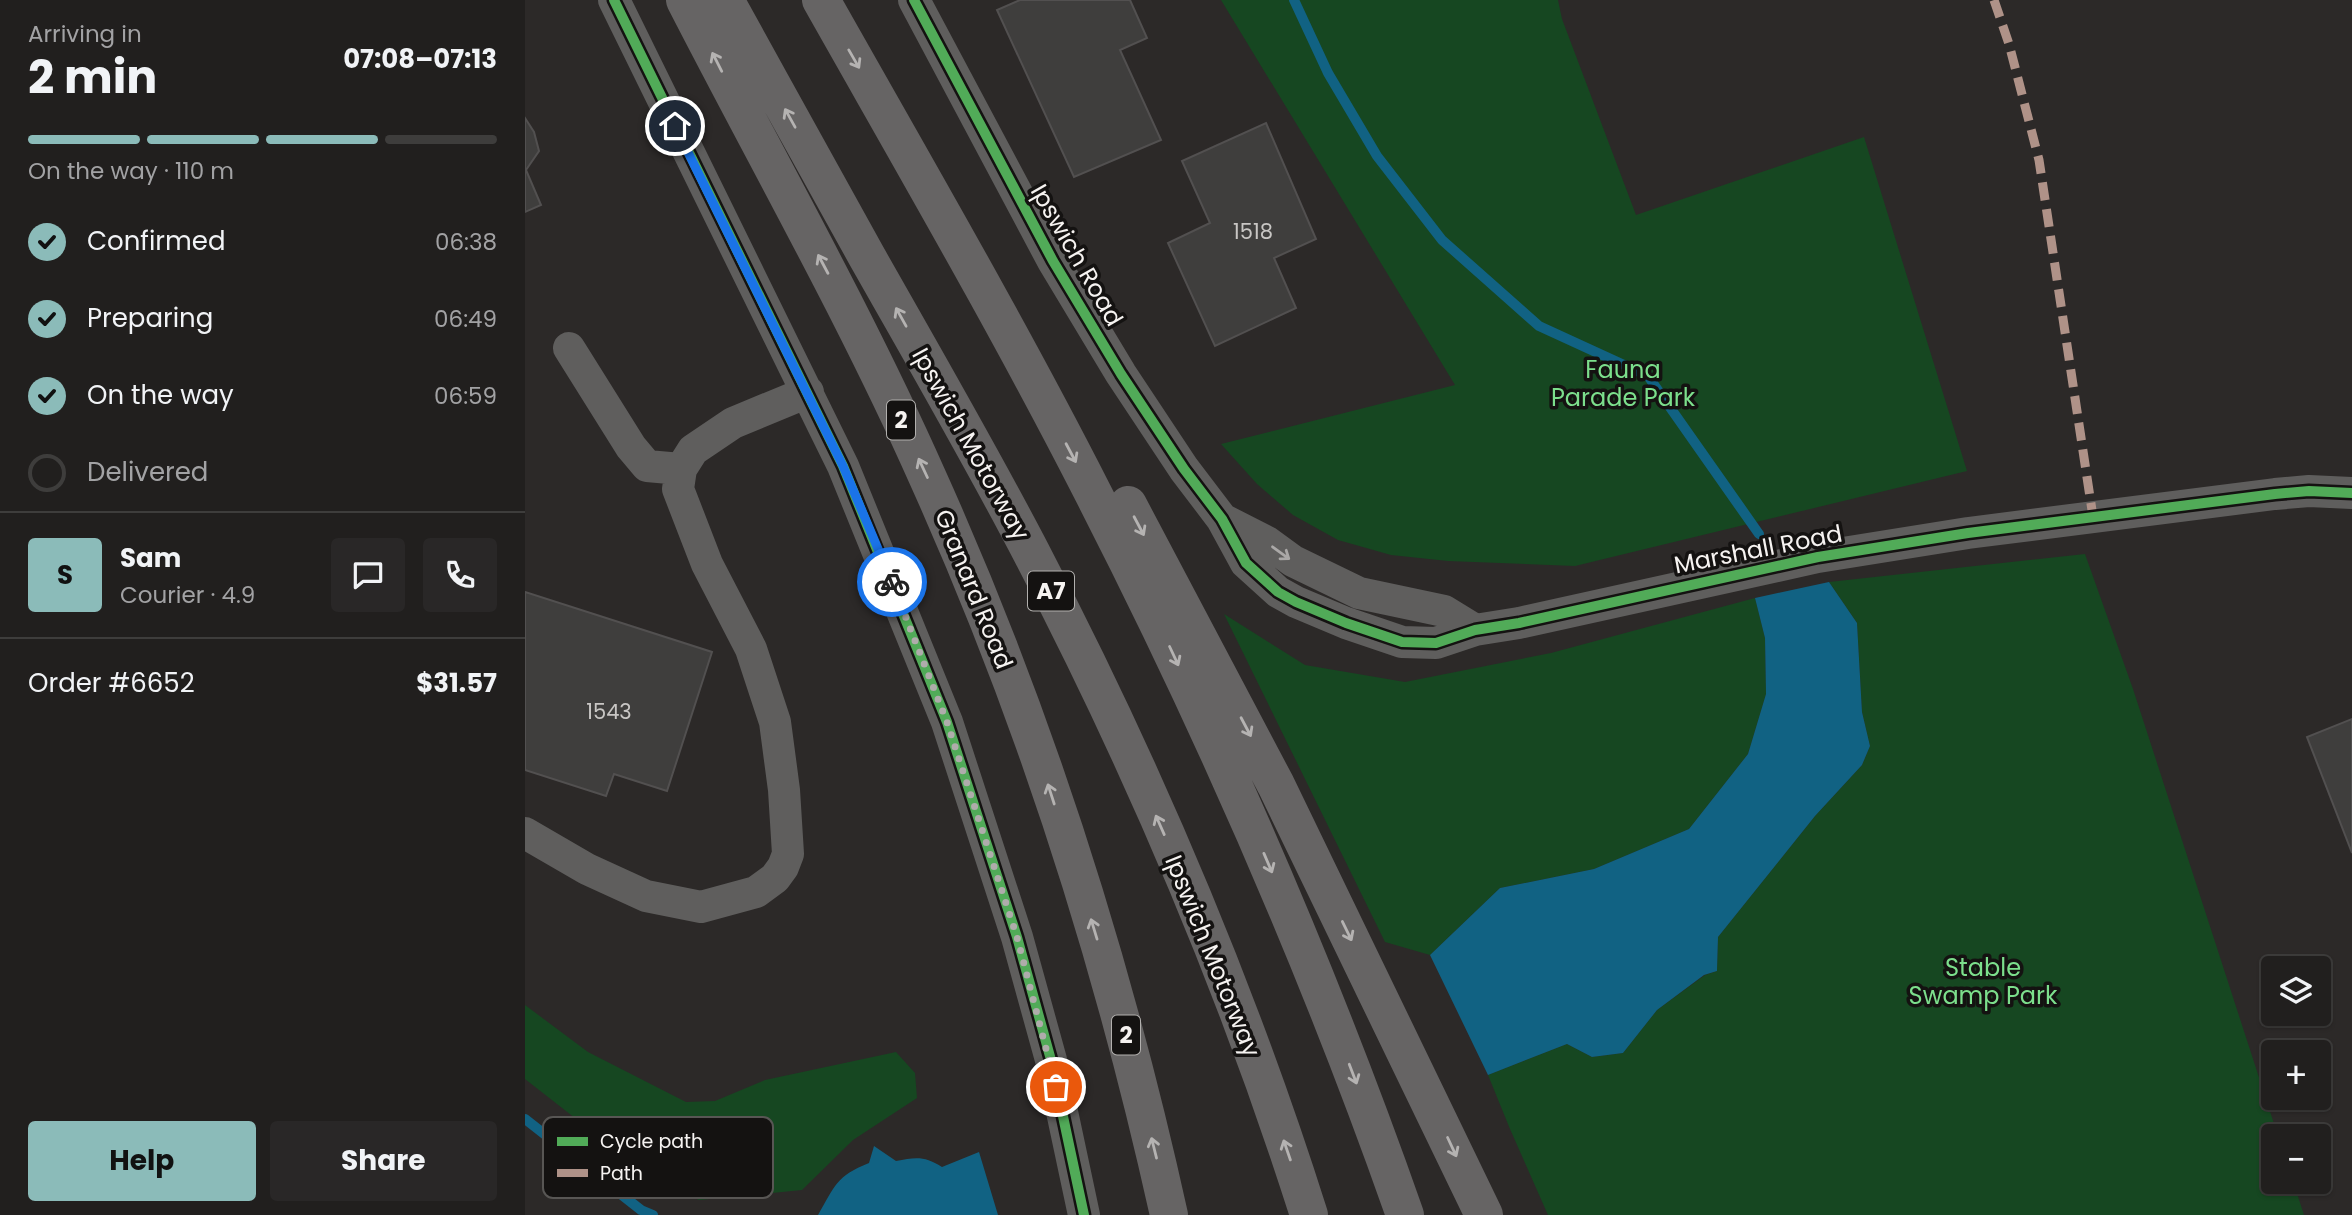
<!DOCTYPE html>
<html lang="en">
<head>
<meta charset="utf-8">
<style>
  :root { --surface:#211f1e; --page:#292727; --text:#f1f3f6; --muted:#a2a2a4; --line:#3e3d3c; --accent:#8bbbb9 }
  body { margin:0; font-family:Poppins,sans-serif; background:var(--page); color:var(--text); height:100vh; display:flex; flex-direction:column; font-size:26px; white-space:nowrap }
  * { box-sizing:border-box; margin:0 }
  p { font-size:23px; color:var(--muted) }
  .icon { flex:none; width:38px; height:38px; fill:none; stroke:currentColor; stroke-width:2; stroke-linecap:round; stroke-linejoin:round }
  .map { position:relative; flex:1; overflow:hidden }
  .sheet { display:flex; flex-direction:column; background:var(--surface); width:525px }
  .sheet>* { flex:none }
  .controls { position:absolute; left:1736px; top:956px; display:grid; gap:14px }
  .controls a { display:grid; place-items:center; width:70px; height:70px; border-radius:7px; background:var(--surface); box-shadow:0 2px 5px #0004,0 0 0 2px var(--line); font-size:35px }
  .pin { position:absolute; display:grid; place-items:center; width:60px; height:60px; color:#fff; margin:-30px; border:4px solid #fff; border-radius:50%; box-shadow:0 2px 7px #0007 }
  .courier { position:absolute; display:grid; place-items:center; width:70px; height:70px; margin:-35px; border:5px solid #1a73e8; border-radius:50%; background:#fff; color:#222; box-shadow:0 2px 9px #0007 }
  .head em { font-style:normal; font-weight:700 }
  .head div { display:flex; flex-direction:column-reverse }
  .head { display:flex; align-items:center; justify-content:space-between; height:119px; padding:0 28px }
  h1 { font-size:46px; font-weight:700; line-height:52px }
  .bar { display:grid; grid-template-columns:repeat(4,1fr); gap:10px 7px; align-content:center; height:84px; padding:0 28px }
  .bar i { height:9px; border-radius:5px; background:var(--line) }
  .bar .on { background:var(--accent) }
  .bar p { grid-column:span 4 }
  .line { display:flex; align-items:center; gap:18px; padding:0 28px; border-top:2px solid var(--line) }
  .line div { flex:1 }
  .round { display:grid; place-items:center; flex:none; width:74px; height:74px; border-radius:7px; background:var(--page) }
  ol { padding:0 28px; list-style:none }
  li { display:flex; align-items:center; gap:21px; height:77px }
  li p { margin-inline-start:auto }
  li .icon { padding:7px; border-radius:50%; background:var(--accent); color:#111; stroke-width:4 }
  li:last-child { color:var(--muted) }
  li i { width:38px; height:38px; border:4px solid var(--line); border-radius:50% }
  .action { display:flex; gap:14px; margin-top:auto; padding:14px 28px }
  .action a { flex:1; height:80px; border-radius:7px; background:var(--accent); color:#111; font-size:28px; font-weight:700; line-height:80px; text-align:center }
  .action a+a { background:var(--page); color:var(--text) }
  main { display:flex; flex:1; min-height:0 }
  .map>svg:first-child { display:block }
</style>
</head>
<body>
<main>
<section class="sheet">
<div class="head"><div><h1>2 min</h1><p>Arriving in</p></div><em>07:08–07:13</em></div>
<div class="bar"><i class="on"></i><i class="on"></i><i class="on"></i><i></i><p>On the way · 110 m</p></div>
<ol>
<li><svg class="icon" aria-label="check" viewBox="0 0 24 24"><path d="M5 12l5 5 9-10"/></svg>Confirmed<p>06:38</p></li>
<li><svg class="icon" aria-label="check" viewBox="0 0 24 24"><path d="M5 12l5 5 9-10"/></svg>Preparing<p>06:49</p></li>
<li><svg class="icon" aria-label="check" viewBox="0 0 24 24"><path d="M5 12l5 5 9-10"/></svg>On the way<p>06:59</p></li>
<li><i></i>Delivered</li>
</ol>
<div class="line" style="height:126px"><b class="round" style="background:var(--accent);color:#111">S</b><div><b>Sam</b><p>Courier · 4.9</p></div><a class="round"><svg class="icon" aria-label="chat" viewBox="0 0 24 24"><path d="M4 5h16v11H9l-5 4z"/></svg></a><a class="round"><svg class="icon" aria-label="phone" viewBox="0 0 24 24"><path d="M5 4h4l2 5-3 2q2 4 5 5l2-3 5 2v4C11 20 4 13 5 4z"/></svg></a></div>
<div class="line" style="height:91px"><div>Order #6652</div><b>$31.57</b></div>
<div class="action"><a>Help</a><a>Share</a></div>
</section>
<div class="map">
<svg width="1827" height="1215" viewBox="0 0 1827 1215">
  <rect width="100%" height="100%" fill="#2c2928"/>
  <path fill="#164721" d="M696,0h337l4,19 74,196 228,-78 103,334 -392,95 -127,-5 -57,-6 -53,-15 -45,-25 -36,-31 -36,-40 234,-59z
    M1560,554l48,135 145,447h-5v45h20l11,34h-756l-38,-86 -22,-54 79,-31 25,13 31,-4 34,-43 48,-35 12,-4 1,-34 97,-121 47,-51 8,-19 -8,-34 -5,-89 -28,-41z
    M1230,598l10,40 1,56 -18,60 -59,75 -95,40 -94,19 -70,67 -45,-13 -161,-328 81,51 100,17 146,-29z
    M0,1005l63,47 98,50 29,-1 50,-21 131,-28 19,21 2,25 -64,42 -51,50 -103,10 -46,-21 -128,-100z"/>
  <path fill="#116283" d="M1304,582l28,41 5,89 8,34 -8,19 -47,51 -97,121 -1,34 -13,4 -47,35 -34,43 -31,4 -25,-13 -79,31 -58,-120 70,-67 94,-19 95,-40 59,-75 18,-60 -1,-56 -10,-40z
    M349,1146l22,15c20,-4 29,-5 46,6l37,-15 19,63h-180c17,-29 18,-39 51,-52z"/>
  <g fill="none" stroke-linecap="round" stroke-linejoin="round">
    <path stroke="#116283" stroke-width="10" d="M769,0l34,73 49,83 65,84 97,86 109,50 111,158
      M0,1119l116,91 12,5"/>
  </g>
  <path fill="#3f3e3d" stroke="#525050" stroke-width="2" d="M495,0h110l17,38 -27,12 41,90 -87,37 -77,-167z
    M0,118l9,14 5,19 -13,19 15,35 -16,7z
    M741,123l50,116 -42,19 22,50 -81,38 -47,-103 42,-20 -28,-62z
    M0,592l187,60 -45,139 -53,-17 -8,22 -81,-26z
    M1827,719v134l-45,-116z"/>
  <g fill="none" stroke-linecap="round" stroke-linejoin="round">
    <path stroke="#5f5e5d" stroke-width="32" d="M89,0l229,466 104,256 70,215 34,123 33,155
      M389,0l139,261 68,113 63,95 38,50 24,44 32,29 18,10 50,21 56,19 34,1 39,-13 44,-7 299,-66 150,-24 307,-39 34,-3 43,2
      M44,348l62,99 16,19 34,3
      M697,519l45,23 26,19 66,32 85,18 31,19
      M0,833l62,36 59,27 55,11 55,-15 19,-14 8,-11 5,-13 -4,-64 -9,-68 -24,-73 -44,-85 -29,-75 3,-20 12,-19 40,-27 75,-31"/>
    <path stroke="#666464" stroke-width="38" d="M160,0c81,158 170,314 242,476 107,237 186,486 242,739
      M200,0c47,85 94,171 141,255 56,99 113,197 165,297 110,211 206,436 278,663
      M296,0c92,163 187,326 272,493 120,234 225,474 312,722
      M603,505l148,280 208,430"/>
    <path stroke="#af9288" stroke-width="9" stroke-dasharray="18 9" stroke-linecap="butt" d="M1469,0l15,44 30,116 54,357"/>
    <defs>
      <path id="cycleway" d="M89,0l229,466 104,256 70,215 34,123 33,155
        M389,0l139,261 68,113 63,95 38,50 24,44 32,29 18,10 50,21 56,19 34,1 39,-13 44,-7 299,-66 150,-24 307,-39 34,-3 43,2"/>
    </defs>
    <use href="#cycleway" stroke="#141211" stroke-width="15"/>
    <use href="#cycleway" stroke="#51ab58" stroke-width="10"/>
  </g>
  <defs><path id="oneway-shaft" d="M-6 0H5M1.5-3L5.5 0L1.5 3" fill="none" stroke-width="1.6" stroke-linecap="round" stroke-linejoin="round" transform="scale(1.75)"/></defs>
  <g stroke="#b5b3b2">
    <use href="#oneway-shaft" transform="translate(329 59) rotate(60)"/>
    <use href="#oneway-shaft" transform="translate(192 62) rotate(-117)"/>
    <use href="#oneway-shaft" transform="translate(265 118) rotate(-119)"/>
    <use href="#oneway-shaft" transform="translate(298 264) rotate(-118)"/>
    <use href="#oneway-shaft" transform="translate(376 317) rotate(-119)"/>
    <use href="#oneway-shaft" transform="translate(546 453) rotate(62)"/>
    <use href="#oneway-shaft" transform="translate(398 468) rotate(-115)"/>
    <use href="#oneway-shaft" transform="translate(614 526) rotate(62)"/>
    <use href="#oneway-shaft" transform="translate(649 656) rotate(65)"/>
    <use href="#oneway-shaft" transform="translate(721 727) rotate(62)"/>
    <use href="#oneway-shaft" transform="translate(526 794) rotate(-108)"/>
    <use href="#oneway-shaft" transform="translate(635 825) rotate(-114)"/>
    <use href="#oneway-shaft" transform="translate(743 863) rotate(67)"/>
    <use href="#oneway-shaft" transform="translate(569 929) rotate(-107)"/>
    <use href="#oneway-shaft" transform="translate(822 931) rotate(64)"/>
    <use href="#oneway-shaft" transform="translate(828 1074) rotate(69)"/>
    <use href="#oneway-shaft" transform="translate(927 1147) rotate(65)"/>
    <use href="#oneway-shaft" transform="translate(629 1148) rotate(-104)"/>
    <use href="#oneway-shaft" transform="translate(762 1150) rotate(-109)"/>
  </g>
  <use stroke="#aaa8a7" href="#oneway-shaft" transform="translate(756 553) rotate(36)"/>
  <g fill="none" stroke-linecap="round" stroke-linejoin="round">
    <path stroke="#afacab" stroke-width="7" stroke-dasharray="0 12.6" d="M367,582l55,140 70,215 39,150"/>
    <path stroke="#1a73e8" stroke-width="9" d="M150,126l168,340 49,116"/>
  </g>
  <g text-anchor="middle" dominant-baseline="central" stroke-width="7" stroke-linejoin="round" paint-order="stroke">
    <g font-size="21" fill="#c8c6c4">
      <text x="728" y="231">1518</text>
      <text x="84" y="711">1543</text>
    </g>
    <g fill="#141211" stroke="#b2b0ae" stroke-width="2">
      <rect x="362" y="400.5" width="28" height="39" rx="5"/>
      <rect x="503" y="571.5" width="46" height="39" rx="5"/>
      <rect x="587" y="1015.5" width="28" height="39" rx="5"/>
    </g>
    <g font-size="23" font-weight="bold" fill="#f6f3f1">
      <text x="376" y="420">2</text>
      <text x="526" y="591">A7</text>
      <text x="601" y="1035">2</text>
    </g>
    <g font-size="24" fill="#f6f3f1" stroke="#141211">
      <text transform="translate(552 255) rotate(60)">Ipswich Road</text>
      <text transform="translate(446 444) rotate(61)">Ipswich Motorway</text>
      <text transform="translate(1233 549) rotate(-11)">Marshall Road</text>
      <text transform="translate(449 589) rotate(68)">Granard Road</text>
      <text transform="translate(688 956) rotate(68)">Ipswich Motorway</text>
    </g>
    <g font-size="24" fill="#7cdf8c" stroke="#141211">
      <text x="1098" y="369">Fauna<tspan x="1098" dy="28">Parade Park</tspan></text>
      <text x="1458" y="967">Stable<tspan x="1458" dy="28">Swamp Park</tspan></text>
    </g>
  </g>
  <rect x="18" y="1117" width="230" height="81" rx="10" fill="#141211" stroke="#585654" stroke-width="2"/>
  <rect x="32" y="1137" width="31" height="9" fill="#51ab58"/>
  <rect x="32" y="1169" width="31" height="8" fill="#af9288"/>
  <g font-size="19" fill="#f6f3f1">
    <text x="75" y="1148">Cycle path</text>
    <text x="75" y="1180">Path</text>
  </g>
</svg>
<div class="controls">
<a><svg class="icon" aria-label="layers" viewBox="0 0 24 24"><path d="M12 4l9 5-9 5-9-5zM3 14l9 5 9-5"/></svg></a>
<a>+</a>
<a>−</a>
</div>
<div class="pin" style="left:531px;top:1087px;background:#ea580c"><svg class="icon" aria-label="bag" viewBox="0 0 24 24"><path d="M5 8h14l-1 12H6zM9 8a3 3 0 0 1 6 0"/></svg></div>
<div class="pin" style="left:150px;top:126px;background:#1f2937"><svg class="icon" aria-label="home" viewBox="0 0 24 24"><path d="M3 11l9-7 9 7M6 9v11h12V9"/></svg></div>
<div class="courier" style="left:367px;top:582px"><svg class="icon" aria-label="bike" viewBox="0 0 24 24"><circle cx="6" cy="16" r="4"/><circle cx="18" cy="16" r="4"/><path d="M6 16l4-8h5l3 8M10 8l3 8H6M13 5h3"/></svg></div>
</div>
</main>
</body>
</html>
